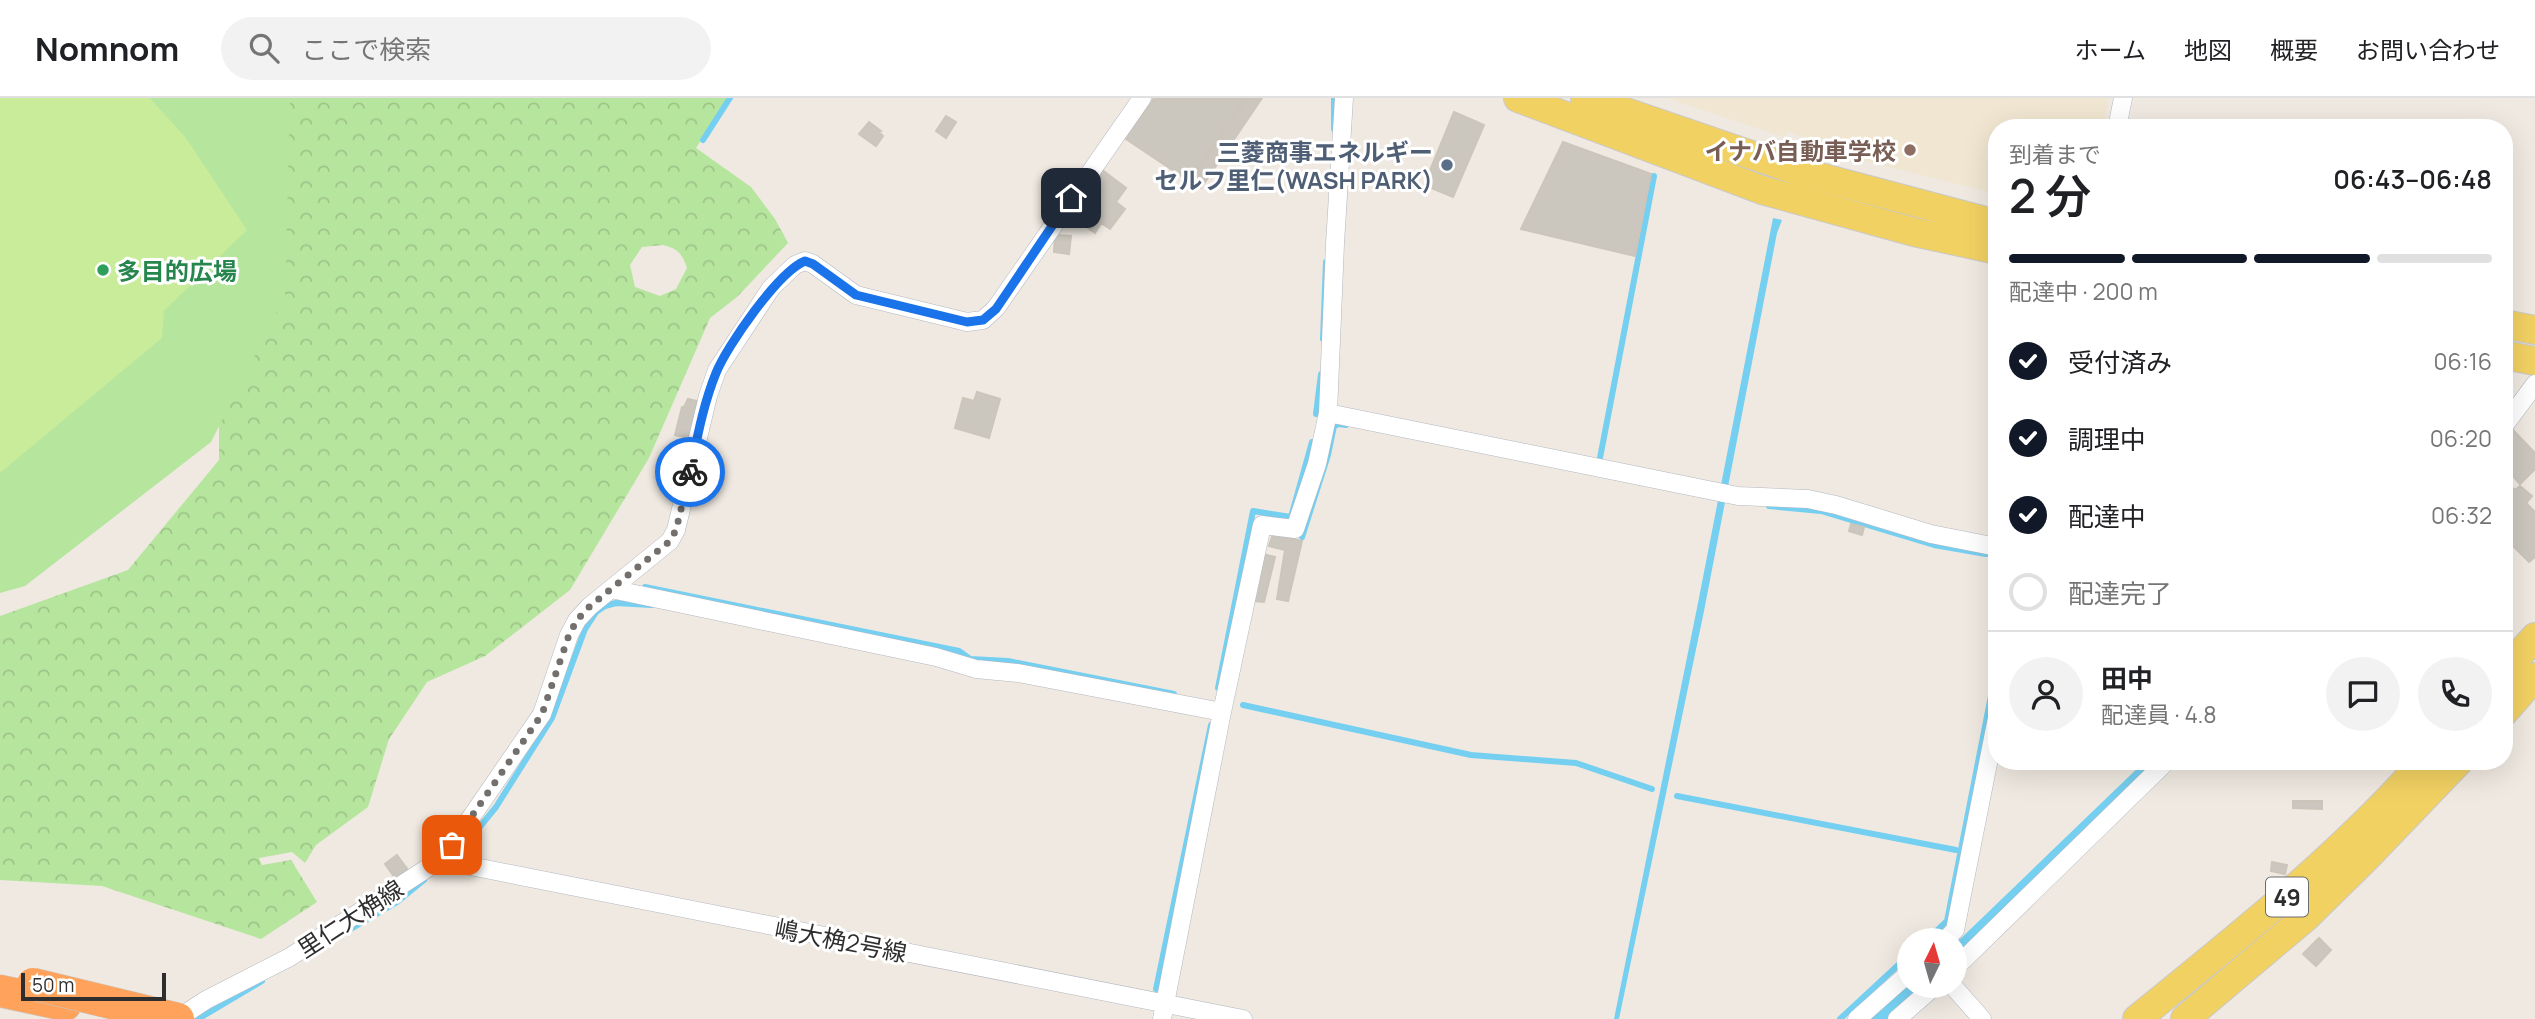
<!DOCTYPE html>
<html lang="ja">
<head>
<meta charset="utf-8">
<style>
  :root { --surface:#fff; --page:#f2f2f2; --text:#202124; --muted:#757577; --line:#e0e0e0; --accent:#111827 }
  body { margin:0; font-family:Manrope,"Noto Sans JP",sans-serif; background:var(--page); color:var(--text); height:100vh; display:flex; flex-direction:column; font-size:26px; white-space:nowrap }
  * { box-sizing:border-box; margin:0 }
  p { font-size:23px; color:var(--muted) }
  .icon { flex:none; width:38px; height:38px; fill:none; stroke:currentColor; stroke-width:2; stroke-linecap:round; stroke-linejoin:round }
  .map { position:relative; flex:1; overflow:hidden }
  .side { position:absolute; left:1988px; top:21px; width:525px; height:651px; display:flex; flex-direction:column; background:var(--surface); border-radius:28px; box-shadow:0 7px 28px #0002 }
  .side>* { flex:none }
  .needle { width:46px; rotate:5deg }
  .controls { position:absolute; left:1897px; top:830px; display:grid; gap:14px }
  .controls a { display:grid; place-items:center; width:70px; height:70px; border-radius:50%; background:var(--surface); box-shadow:0 7px 28px #0002; font-size:35px }
  .scale { position:absolute; left:21px; bottom:18px; width:145px; box-sizing:border-box; padding-left:7px; border:4px solid #2e2e2e; border-top:0; font-size:19px; line-height:24px; white-space:nowrap; color:#2e2e2e; -webkit-text-stroke:5px #fff; paint-order:stroke }
  .pin { position:absolute; display:grid; place-items:center; width:60px; height:60px; color:#fff; margin:-30px; border-radius:14px; box-shadow:0 4px 10px #0006 }
  .courier { position:absolute; display:grid; place-items:center; width:70px; height:70px; margin:-35px; border:5px solid #1a73e8; border-radius:50%; background:#fff; color:#222; box-shadow:0 2px 9px #0007 }
  .head em { font-style:normal; font-weight:600 }
  .head div { display:flex; flex-direction:column-reverse }
  .head { display:flex; align-items:center; justify-content:space-between; height:119px; padding:0 21px }
  h1 { font-size:46px; font-weight:600; line-height:52px }
  .bar { display:grid; grid-template-columns:repeat(4,1fr); gap:10px 7px; align-content:center; height:84px; padding:0 21px }
  .bar i { height:9px; border-radius:5px; background:var(--line) }
  .bar .on { background:var(--accent) }
  .bar p { grid-column:span 4 }
  .line { display:flex; align-items:center; gap:18px; padding:0 21px; border-top:2px solid var(--line) }
  .line div { flex:1 }
  .round { display:grid; place-items:center; flex:none; width:74px; height:74px; border-radius:37px; background:var(--page) }
  ol { padding:0 21px; list-style:none }
  li { display:flex; align-items:center; gap:21px; height:77px }
  li p { margin-inline-start:auto }
  li .icon { padding:7px; border-radius:50%; background:var(--accent); color:#fff; stroke-width:4 }
  li:last-child { color:var(--muted) }
  li i { width:38px; height:38px; border:4px solid var(--line); border-radius:50% }
  header { display:flex; align-items:center; gap:42px; box-sizing:border-box; height:98px; padding:0 35px; background:var(--surface); border-bottom:2px solid var(--line) }
  header strong { font-size:33px }
  nav { display:flex; gap:38px; margin-inline-start:auto; font-size:24px }
  .search { width:490px; height:63px; background:var(--page); display:flex; align-items:center; gap:18px; box-sizing:border-box; padding:0 24px; border-radius:38px; color:var(--muted); font-size:26px }
  .map>svg:first-child { display:block }
</style>
</head>
<body>
<header>
<strong>Nomnom</strong>
<div class="search"><svg class="icon" aria-label="search" viewBox="0 0 24 24"><circle cx="10" cy="10" r="6"/><path d="M15 15l6 6"/></svg>ここで検索</div>
<nav><a>ホーム</a><a>地図</a><a>概要</a><a>お問い合わせ</a></nav>
</header>
<div class="map">
<svg width="2535" height="921" viewBox="0 0 2535 921">
  <defs>
    <pattern id="forest-crowns" width="20" height="18" patternUnits="userSpaceOnUse" patternTransform="scale(1.75)"><rect width="20" height="18" fill="#b6e59e"/><path d="M2 6a3 3 0 1 1 6 0M12 15a3 3 0 1 1 6 0" fill="none" stroke="#9dc588"/></pattern>
  </defs>
  <rect width="100%" height="100%" fill="#efe9e1"/>
  <path fill="#f0e6d1" d="M1667,0h442l-6,30h-106v66l-156,-39 -37,-11 2,-6 -19,-7 -3,6z"/>
  <path fill="url(#forest-crowns)" fill-rule="evenodd" d="M225,0h503l-32,50 55,39 24,32 13,24 -51,54 -27,21 -61,140 -79,132 -85,66 -58,26 -38,57 -21,68 -52,38 -11,18 -13,-11 -33,6 3,7 29,-5 26,42 -56,37 -159,-53 -102,-6v-264l128,-46 91,-110v-147zM663,147c15,4 19,8 24,23l-11,21 -16,7 -25,-9 -5,-22 12,-18z"/>
  <path fill="#b6e59e" d="M0,0h290l-5,198 -74,146 -186,144 -25,7z"/>
  <path fill="#c9ec9a" d="M0,0h150l36,40 61,92 -83,81 -2,27 -162,135z"/>
  <path fill="#75cff0" d="M1773,120l9,2 -5,13 -73,378 -85,408h-5l84,-416z
    M2145,663h12l-202,194v-11z
    M1909,883v4h16l-37,34h-23z"/>
  <g fill="none" stroke-linecap="round" stroke-linejoin="round">
    <path stroke="#75cff0" stroke-width="6" d="M1334,0v31
      M703,42l27,-42
      M1323,241l3,-77
      M1316,316l5,-40
      M1600,360l54,-282
      M1769,408l52,5 113,34 52,9
      M1302,439l26,-82 6,-29 5,-2 7,1
      M645,489l314,64 11,8 38,2 166,33
      M1218,590l35,-177 38,6 21,-75
      M1243,607l228,50 105,8 76,26
      M1677,698l279,54
      M465,747l31,-38 56,-89 33,-89 11,-17 9,-6 11,-3 35,2
      M435,773l2,-2 22,3
      M337,839l60,-35 27,-22
      M1927,842l20,-19 50,-256
      M1156,891l55,-264
      M198,921l64,-38
      M1840,921l69,-64"/>
  </g>
  <path fill="#cbc7bf" stroke="#cbc5ba" stroke-width="2" d="M1154,0h92l-57,83 -66,-44 17,-25 3,2z
    M1247,0h15l-61,90 -11,-6z
    M1454,14l30,13 -31,72 -29,-12z
    M946,18l10,6 -10,16 -10,-7z
    M869,24l12,9 -2,1 4,4 -7,10 -17,-12z
    M1563,44l88,32 -16,82 -114,-27z
    M1101,71l25,19 -10,14 9,7 -15,20 -9,-6 -6,10 -25,-18z
    M1055,137l16,1 -2,18 -15,-2z
    M977,294l23,7 -11,39 -34,-10 8,-30 11,3z
    M688,301l9,2 -8,37 -14,-3 7,-28h2z
    M2513,332l22,23v16l-15,15 -8,-9 -5,8 8,7 5,-4 12,10 -6,7 9,9v45l-6,5 -25,-25v-96z
    M1851,426l13,3 -2,8 -13,-4z
    M1273,436l29,7 -14,60 -11,-2 8,-49 -16,-4z
    M1263,456l12,3 -11,45 -11,-1z
    M2293,703h29v8l-29,-1z
    M397,757l11,15 -13,8 -10,-14z
    M2272,764l15,3 -2,9 -14,-3z
    M2319,840l12,12 -15,16 -13,-12z"/>
  <g fill="none" stroke-linecap="round" stroke-linejoin="round">
    <defs>
      <path id="minor" d="M2117,30l6,-30
        M1328,315l410,83 70,3 28,6 95,29 66,13
        M2504,328l31,-42
        M611,491l325,68 40,12 42,4 204,39
        M440,762l803,159
        M1945,842l10,-10 42,-212
        M1955,870l212,-207
        M1952,887l30,34
        M177,921l29,-19 84,-43 150,-97 12,-15 90,-131 27,-79 8,-15 13,-14 80,-65 6,-11 32,-134 9,-26 54,-82 24,-23 10,-4 8,3 43,31 111,27 16,-2 13,-12 146,-210
        M1162,921l60,-307 40,-187 33,4 22,-65 11,-51 7,-169 9,-146
        M1857,921l52,-46
        M1897,921l39,-34"/>
      <path id="primary" d="M1518,0l244,92 152,42 83,18
        M1585,0l216,74 196,52
        M2504,226l31,6
        M2504,257l31,6
        M2504,574l31,-35
        M2504,614l31,-35
        M2137,921c101,-82 201,-161 287,-258
        M2185,921l121,-102 60,-59 93,-97"/>
      <path id="motorway" d="M0,893l65,14"/>
    </defs>
    <use href="#minor" stroke="#b4b7c1" stroke-width="19"/>
    <use href="#primary" stroke="#c9c9c9" stroke-width="30"/>
    <use href="#motorway" stroke="#c9c9c9" stroke-width="33"/>
    <use href="#minor" stroke="#fff" stroke-width="18"/>
    <use href="#primary" stroke="#f2d163" stroke-width="28"/>
    <use href="#motorway" stroke="#ffa35c" stroke-width="32"/>
    <defs>
      <path id="motorway-bridge" d="M33,886l145,35"/>
    </defs>
    <use href="#motorway-bridge" stroke="#c9c9c9" stroke-width="33" stroke-linecap="butt"/>
    <use href="#motorway-bridge" stroke="#ffa35c" stroke-width="32"/>
  </g>
  <g fill="none" stroke-linecap="round" stroke-linejoin="round">
    <path stroke="#726f6d" stroke-width="7" stroke-dasharray="0 12.6" d="M452,747l90,-131 27,-79 8,-15 13,-14 80,-65 6,-11 14,-58"/>
    <path stroke="#1a73e8" stroke-width="9" d="M690,374c7,-33 13,-67 26,-99 11,-27 62,-101 89,-112l8,3 43,31 111,27 16,-2 13,-11 75,-111"/>
  </g>
  <circle fill="#8d6e63" stroke="#fff" stroke-width="2.5" cx="1910" cy="52" r="7"/>
  <circle fill="#5c6f8a" stroke="#fff" stroke-width="2.5" cx="1447" cy="67" r="7"/>
  <circle fill="#2e9e5b" stroke="#fff" stroke-width="2.5" cx="103" cy="172" r="7"/>
  <g text-anchor="middle" dominant-baseline="central" stroke-width="6" stroke-linejoin="round" paint-order="stroke">
    <rect fill="#fff" stroke="#6d6d6d" stroke-width="2" x="2266" y="779.5" width="42" height="39" rx="5"/>
    <g font-size="23" font-weight="bold" fill="#2e2e2e">
      <text x="2287" y="799">49</text>
    </g>
    <g font-size="24" font-weight="bold" fill="#785e54" stroke="#fff" text-anchor="end">
      <text x="1896" y="52">イナバ自動車学校</text>
    </g>
    <g font-size="24" font-weight="bold" fill="#4e5e75" stroke="#fff" text-anchor="end">
      <text x="1433" y="53">三菱商事エネルギー<tspan x="1433" dy="28">セルフ里仁(WASH PARK)</tspan></text>
    </g>
    <g font-size="24" font-weight="bold" fill="#27864d" stroke="#fff" text-anchor="start">
      <text x="117" y="172">多目的広場</text>
    </g>
    <g font-size="24" fill="#2e2e2e" stroke="#fff">
      <text transform="translate(350 820) rotate(-33)">里仁大桷線</text>
      <text transform="translate(841 842) rotate(11)">嶋大桷2号線</text>
    </g>
  </g>
</svg>
<div class="controls">
<a><svg class="needle" viewBox="-14 -14 28 28"><path d="M0-13l5 13h-10z" fill="#e53935"/><path d="M0 13l5-13h-10z" fill="#757577"/></svg></a>
</div>
<div class="scale">50 m</div>
<div class="pin" style="left:452px;top:747px;background:#ea580c"><svg class="icon" aria-label="bag" viewBox="0 0 24 24"><path d="M5 8h14l-1 12H6zM9 8a3 3 0 0 1 6 0"/></svg></div>
<div class="pin" style="left:1071px;top:100px;background:#1f2937"><svg class="icon" aria-label="home" viewBox="0 0 24 24"><path d="M3 11l9-7 9 7M6 9v11h12V9"/></svg></div>
<div class="courier" style="left:690px;top:374px"><svg class="icon" aria-label="bike" viewBox="0 0 24 24"><circle cx="6" cy="16" r="4"/><circle cx="18" cy="16" r="4"/><path d="M6 16l4-8h5l3 8M10 8l3 8H6M13 5h3"/></svg></div>
<section class="side">
<div class="head"><div><h1>2 分</h1><p>到着まで</p></div><em>06:43–06:48</em></div>
<div class="bar"><i class="on"></i><i class="on"></i><i class="on"></i><i></i><p>配達中 · 200 m</p></div>
<ol>
<li><svg class="icon" aria-label="check" viewBox="0 0 24 24"><path d="M5 12l5 5 9-10"/></svg>受付済み<p>06:16</p></li>
<li><svg class="icon" aria-label="check" viewBox="0 0 24 24"><path d="M5 12l5 5 9-10"/></svg>調理中<p>06:20</p></li>
<li><svg class="icon" aria-label="check" viewBox="0 0 24 24"><path d="M5 12l5 5 9-10"/></svg>配達中<p>06:32</p></li>
<li><i></i>配達完了</li>
</ol>
<div class="line" style="height:126px"><a class="round"><svg class="icon" aria-label="person" viewBox="0 0 24 24"><circle cx="12" cy="8" r="4"/><path d="M4 21q1-7 8-7t8 7"/></svg></a><div><b>田中</b><p>配達員 · 4.8</p></div><a class="round"><svg class="icon" aria-label="chat" viewBox="0 0 24 24"><path d="M4 5h16v11H9l-5 4z"/></svg></a><a class="round"><svg class="icon" aria-label="phone" viewBox="0 0 24 24"><path d="M5 4h4l2 5-3 2q2 4 5 5l2-3 5 2v4C11 20 4 13 5 4z"/></svg></a></div>
</section>
</div>
</body>
</html>
